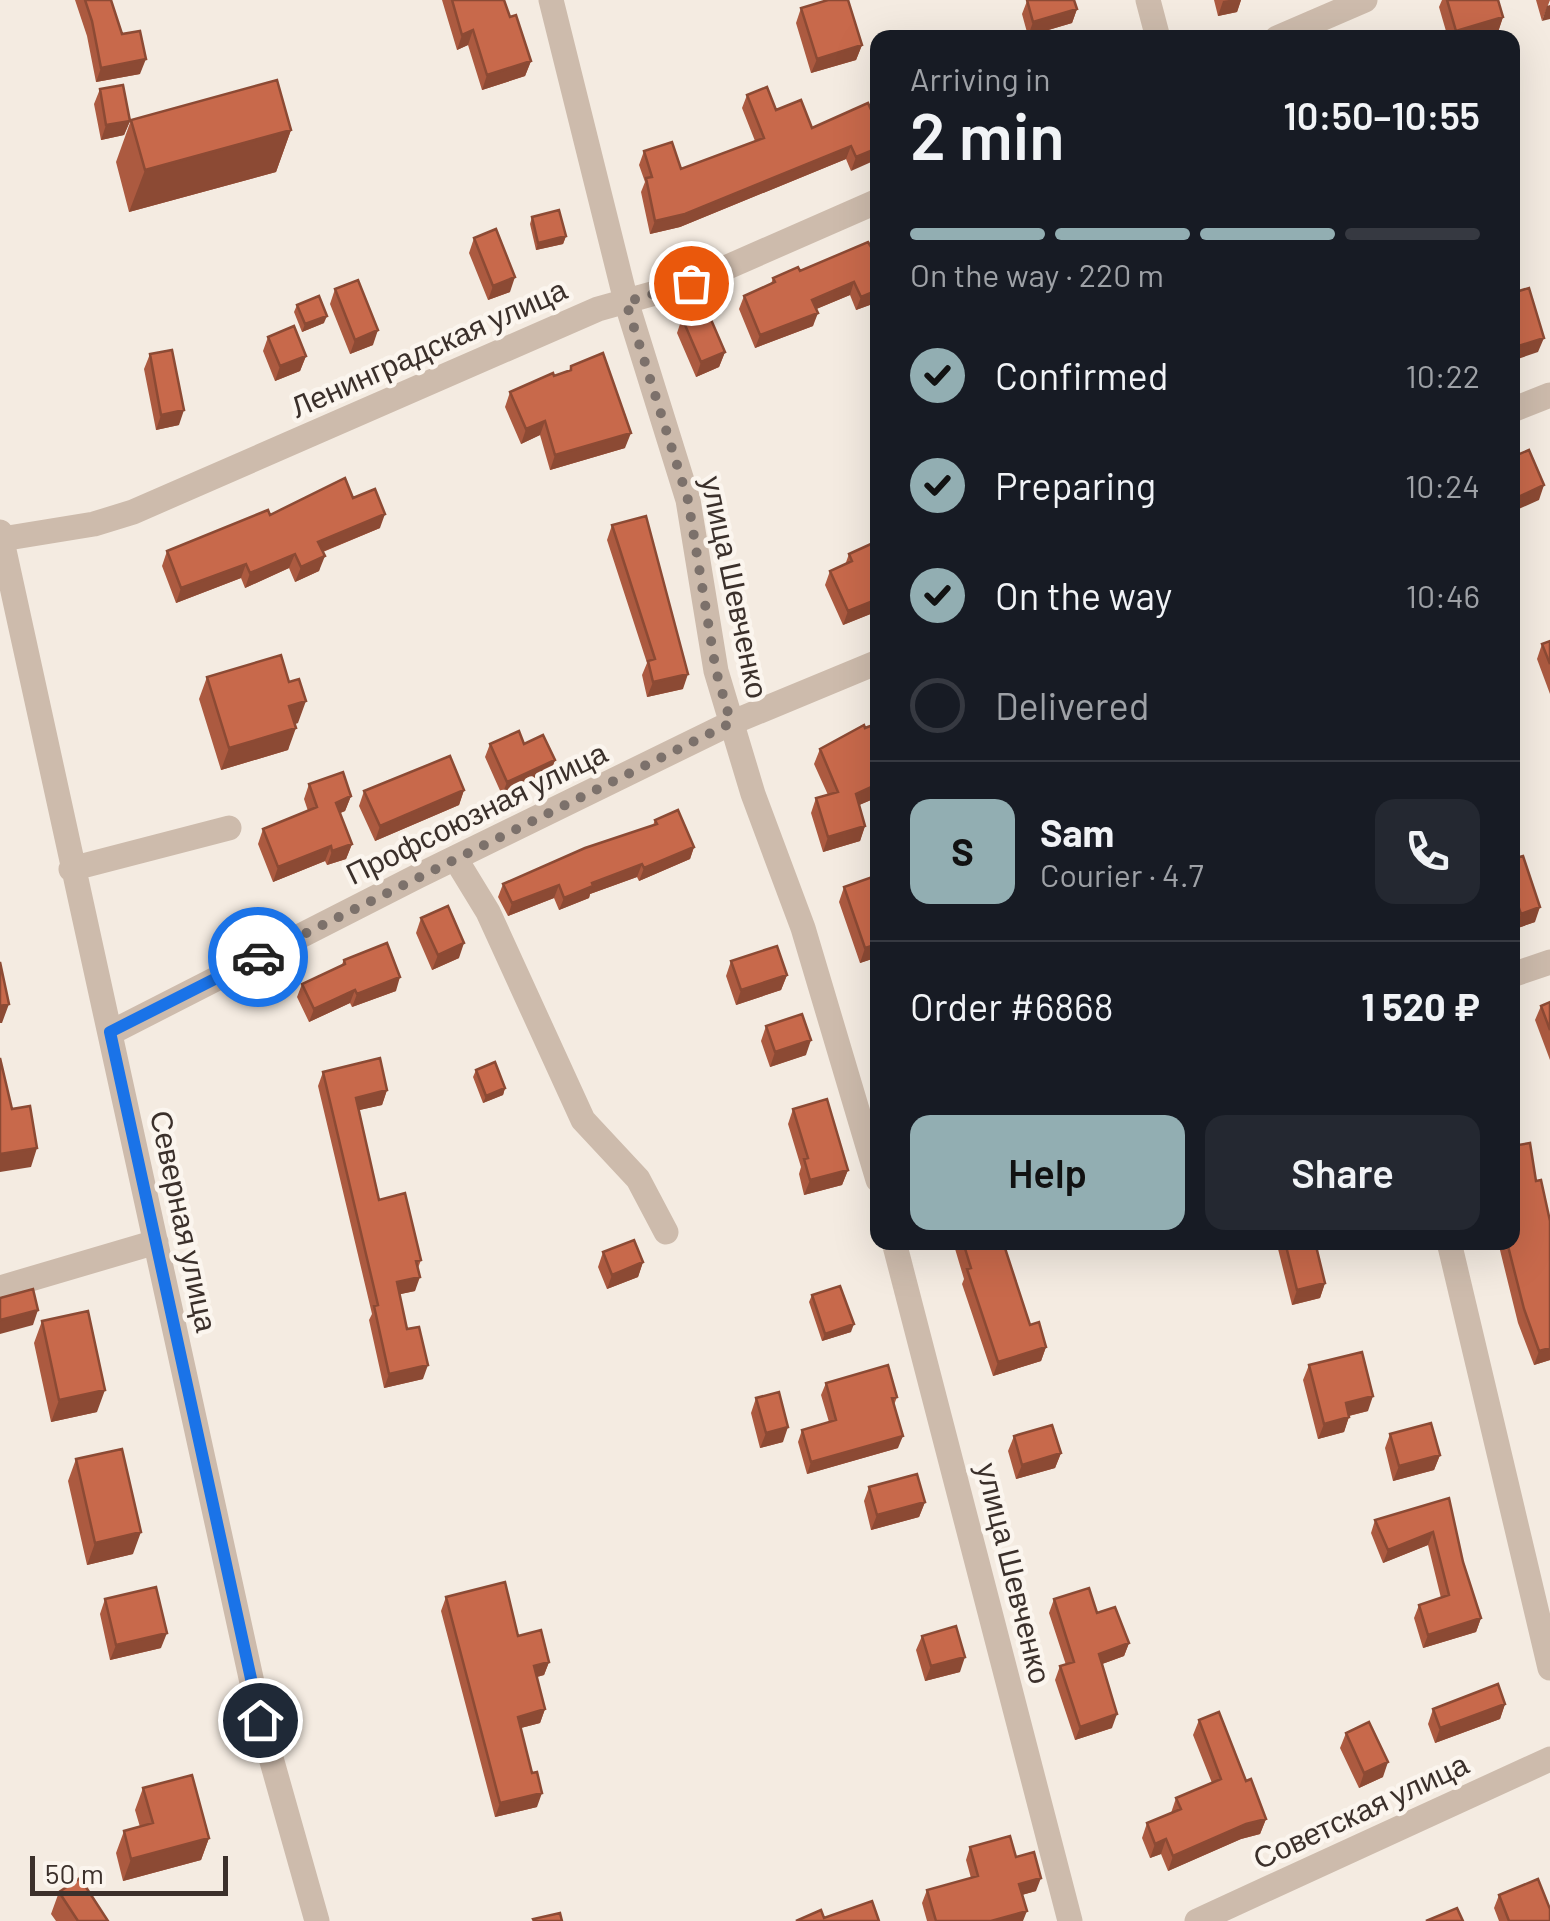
<!DOCTYPE html>
<html lang="en">
<head>
<meta charset="utf-8">
<style>
  :root { --surface:#171b24; --page:#242831; --text:#f1f3f6; --muted:#9ea1a6; --line:#363941; --accent:#92aeb2 }
  body { margin:0; font-family:Barlow,sans-serif; background:var(--page); color:var(--text); height:100vh; display:flex; flex-direction:column; font-size:38px; white-space:nowrap }
  * { box-sizing:border-box; margin:0 }
  p { font-size:32px; color:var(--muted) }
  .icon { flex:none; width:55px; height:55px; fill:none; stroke:currentColor; stroke-width:2; stroke-linecap:round; stroke-linejoin:round }
  .map { position:relative; flex:1; overflow:hidden }
  .drawer { position:absolute; left:870px; top:30px; width:650px; height:1220px; display:flex; flex-direction:column; background:var(--surface); border-radius:20px; box-shadow:0 10px 40px #0002 }
  .drawer>* { flex:none }
  .scale { position:absolute; left:30px; bottom:25px; width:198px; box-sizing:border-box; padding-left:10px; border:5px solid #3b302b; border-top:0; font-size:28px; line-height:35px; white-space:nowrap; color:#3b302b; -webkit-text-stroke:8px #fbf5ee; paint-order:stroke }
  .pin { position:absolute; display:grid; place-items:center; width:85px; height:85px; color:#fff; margin:-42px; border:5px solid #fff; border-radius:50%; box-shadow:0 2px 10px #0007 }
  .courier { position:absolute; display:grid; place-items:center; width:100px; height:100px; margin:-50px; border:8px solid #1a73e8; border-radius:50%; background:#fff; color:#222; box-shadow:0 2px 12px #0007 }
  .summary em { font-style:normal; font-weight:600 }
  .summary div { display:flex; flex-direction:column-reverse }
  .summary { display:flex; align-items:center; justify-content:space-between; height:170px; padding:0 40px }
  h1 { font-size:65px; font-weight:600; line-height:75px }
  .bar { display:grid; grid-template-columns:repeat(4,1fr); gap:15px 10px; align-content:center; height:120px; padding:0 40px }
  .bar i { height:12px; border-radius:8px; background:var(--line) }
  .bar .current { background:var(--accent) }
  .bar p { grid-column:span 4 }
  .line { display:flex; align-items:center; gap:25px; padding:0 40px; border-top:2px solid var(--line) }
  .line div { flex:1 }
  .round { display:grid; place-items:center; flex:none; width:105px; height:105px; border-radius:20px; background:var(--page) }
  ol { padding:0 40px; list-style:none }
  li { display:flex; align-items:center; gap:30px; height:110px }
  li p { margin-inline-start:auto }
  li .icon { padding:10px; border-radius:50%; background:var(--accent); color:#111; stroke-width:4 }
  li:last-child { color:var(--muted) }
  li i { width:55px; height:55px; border:5px solid var(--line); border-radius:50% }
  .action { display:flex; gap:20px; margin-top:auto; padding:20px 40px }
  .action a { flex:1; height:115px; border-radius:20px; background:var(--accent); color:#111; font-size:40px; font-weight:600; line-height:115px; text-align:center }
  .action a+a { background:var(--page); color:var(--text) }
  .map>svg:first-child { display:block }
</style>
</head>
<body>
<div class="map">
<svg width="1550" height="1921" viewBox="0 0 1550 1921">
  <rect width="100%" height="100%" fill="#f4ebe1"/>
  <g fill="none" stroke-linecap="round" stroke-linejoin="round">
    <path stroke="#cdbbac" stroke-width="25" d="M551,0l75,301 62,199 28,171 37,123 50,134 75,252
      M1148,0l10,38
      M1277,38l88,-38
      M1512,410l38,-15
      M0,532l260,1187 57,202
      M2,539l92,-15 39,-12 465,-203 93,-26 187,-82
      M455,858l33,54 95,208 55,59 28,53
      M71,869l158,-41
      M1512,975l38,-13
      M110,1033l308,-157 313,-153 147,-61
      M894,1242l176,679
      M1449,1242l101,426
      M0,1288l156,-46
      M1197,1921l353,-162"/>
  </g>
  <path fill="#ac5a40" d="M75,0h36l11,34 18,40 -44,8 -9,-46z
    M442,0h62l6,17 21,44 -6,15 -43,14 -14,-45 -11,5z
    M1214,0h27l-4,12 -19,4z
    M1442,0h56l5,17 -5,15 -18,6h-32l-9,-31z
    M1536,0h14l-8,21z
    M1027,1l50,8 -5,14 -44,13 -6,-22z
    M801,8l61,37 -6,15 -45,13 -15,-50z
    M100,89l30,32 -6,14 -23,5 -7,-36z
    M747,95l65,33 66,-3 -27,46 -5,-12 -166,68 -30,7 -9,-42 4,-10 -6,-17 5,-14 37,18 74,-28 -13,-33z
    M131,120l160,10 -15,42 -147,40 -13,-50z
    M532,217l34,19 -3,8 -27,6 -6,-26z
    M474,238l36,54 -22,8 -19,-47z
    M878,244v58l-22,8 -6,-15 -34,14 -3,17 -58,22 -16,-39 5,-13 27,-12 2,-6 27,-7z
    M335,289l38,56 -23,9 -20,-50z
    M297,305l27,18 -22,9 -8,-20z
    M682,318l43,34 -6,15 -23,10 -19,-44z
    M268,337l38,19 -6,15 -25,10 -12,-30z
    M150,354l29,71 -23,5 -12,-61z
    M571,366l54,82 -75,22 -10,-35 -19,9 -16,-37 5,-15 59,-21z
    M353,498l27,30 -57,24 -4,19 -24,11 -6,-14 -44,20 -4,-10 -65,25 -14,-37 5,-15 103,-36z
    M612,525l71,164 -36,8 -5,-22 5,-12 -40,-123z
    M849,554l29,4v53l-35,14 -18,-40 5,-14 15,-6z
    M1550,641v53l-13,-35 5,-15z
    M207,677l91,46 -4,1 -6,26 -67,20 -22,-71z
    M878,723v74l-19,8 6,21 -5,15 -37,11 -12,-39 5,-15 12,-3 -14,-31 6,-15z
    M490,744l65,16 -5,13 -48,22 -17,-38z
    M309,784l42,12 -6,15 -5,2 12,31 -6,15 -19,6 -2,-4 -52,21 -15,-38 5,-15 45,-18 -4,-12z
    M464,790l-5,15 -84,36 -16,-35 5,-15z
    M655,820l39,27 -4,12 -51,22 -2,-4 -47,17 -1,4 -30,12 -5,-12 -46,18 -10,-19 5,-13 150,-59z
    M1512,859l23,63 -20,7 -3,-9z
    M878,875v82l-18,6 -21,-61 5,-15z
    M421,918l38,40 -27,12 -16,-37z
    M344,960l52,31 -44,16 -2,-4 -41,19 -12,-25 5,-13 39,-18z
    M731,961l56,14 -6,15 -45,15 -10,-29z
    M1550,1002v58l-15,-40 6,-14z
    M766,1026l40,29 -36,12 -9,-26z
    M476,1070l29,18 -2,7 -20,8 -10,-26z
    M323,1072l64,18 -5,15 -23,5 20,90 42,60 -3,8 -3,23 -15,3 7,35 16,50 -39,9 -15,-68 3,-6 -54,-228z
    M793,1109l55,61 -6,15 -38,10 -5,-21 2,-7 -13,-43z
    M1536,1181l14,40v139l-16,5 -16,-42 -20,-81h14z
    M953,1242h50l27,83 16,22 -5,14 -48,15 -31,-92 2,-5z
    M1280,1242h35l10,41 -5,15 -28,7 -14,-56z
    M603,1252l40,10 -5,15 -31,12 -9,-22z
    M812,1295l39,37 -29,9 -13,-39z
    M42,1321l55,91 -46,10 -17,-79z
    M1309,1365l59,46 -19,5 -5,16 -26,7 -15,-59z
    M826,1383l71,14 -3,8 4,43 -91,26 -9,-32 4,-12 27,-8 -8,-27z
    M756,1398l27,44 -23,6 -9,-35z
    M1390,1434l50,21 -6,15 -41,11 -8,-33z
    M1014,1436l47,17 -6,15 -39,11 -8,-28z
    M76,1459l57,95 -46,11 -19,-84z
    M869,1487l56,15 -6,15 -48,13 -7,-29z
    M1449,1498l14,64 18,56 -5,14 -53,16 -9,-30 5,-13 22,-7 -13,-53 -45,18 -12,-30 4,-13z
    M446,1597l72,39 31,26 -5,13 -7,2 8,32 -5,14 -19,5 11,45 5,34 -42,10 -54,-206z
    M105,1599l56,49 -51,12 -10,-46z
    M1054,1599l43,14 32,30 -5,13 -22,8 10,64 -37,12 -20,-60 5,-14 6,-1 -17,-52z
    M922,1636l38,36 -35,9 -9,-31z
    M1505,1704l-5,15 -65,24 -7,-19 5,-15z
    M1199,1720l47,61 20,38 -6,15 -19,5 -73,32 -7,-17 -11,4 -8,-20 5,-15 24,-10 5,-15 36,-15 -19,-48z
    M1346,1733l37,44 -24,11 -19,-40z
    M143,1788l66,50 -8,22 -78,21 -7,-28 8,-22 16,-4 -5,-17z
    M970,1847l46,10 20,34 -14,4 1,26h-96l-5,-18 5,-13 44,-12 -5,-18z
    M59,1892l49,29h-52l-5,-7z
    M1499,1895l51,26h-51l-5,-13z"/>
  <path fill="#8c4a34" d="M1229,0h12l-4,12 -19,4 5,-15z
    M1550,5v14l-8,2 5,-15z
    M1077,9l-5,14 -44,13 5,-14z
    M1503,17l-5,15 -18,6h-26l2,-7z
    M473,30l-5,15 -11,5 5,-15z
    M862,45l-6,15 -45,13 6,-14z
    M146,59l-6,15 -44,8 5,-14z
    M531,61l-6,15 -43,14 5,-15z
    M130,121l-6,14 -23,5 5,-15z
    M291,130l-15,42 -147,40 16,-42z
    M851,146l-5,13 -166,68 -30,7 5,-13z
    M878,148v11l-27,12 5,-14z
    M566,236l-3,8 -27,6 2,-7z
    M515,277l-5,15 -22,8 5,-14z
    M854,282l-4,13 -43,18 5,-13z
    M878,290v12l-22,8 5,-13z
    M818,313l-5,13 -58,22 5,-13z
    M327,316l-3,7 -22,9 3,-8z
    M378,330l-5,15 -23,9 5,-14z
    M1544,338l-6,14 -26,9v-13z
    M725,352l-6,15 -23,10 5,-15z
    M306,356l-6,15 -25,10 5,-15z
    M184,410l-5,15 -23,5 5,-15z
    M545,421l-5,14 -19,9 5,-15z
    M631,433l-6,15 -75,22 5,-15z
    M1544,485l-5,15 -27,12v-12z
    M385,514l-5,14 -68,28 6,-14z
    M295,554l-6,14 -44,20 5,-15z
    M325,556l-6,15 -24,11 6,-15z
    M246,564l-5,14 -65,25 5,-15z
    M878,599v12l-35,14 5,-14z
    M688,674l-5,15 -36,8 6,-15z
    M306,701l-8,22 -17,5 8,-22z
    M296,728l-8,22 -67,20 8,-22z
    M555,760l-5,13 -48,22 5,-13z
    M878,784v13l-28,12 6,-15z
    M464,790l-5,15 -84,36 5,-15z
    M351,796l-6,15 -14,6 5,-14z
    M865,826l-5,15 -37,11 5,-15z
    M352,844l-6,15 -19,6 5,-14z
    M331,846l-6,15 -52,21 5,-15z
    M694,847l-4,12 -51,22 5,-13z
    M642,864l-5,13 -47,17 -1,4 -30,12 5,-12 28,-15z
    M559,885l-5,13 -46,18 4,-13z
    M1540,907l-5,15 -20,7 6,-15z
    M464,943l-5,15 -27,12 6,-15z
    M878,944v13l-18,6 5,-15z
    M787,975l-6,15 -45,15 5,-15z
    M400,977l-4,14 -44,16 5,-13z
    M355,990l-5,13 -41,19 5,-13z
    M9,1004l-7,19h-2v-17z
    M811,1040l-5,15 -36,12 5,-15z
    M505,1088l-2,7 -20,8 3,-7z
    M387,1090l-5,15 -31,7 5,-14z
    M37,1148l-6,19 -31,5v-18z
    M848,1170l-6,15 -38,10 6,-15z
    M643,1262l-5,15 -31,12 5,-14z
    M420,1277l-5,14 -23,5 5,-14z
    M1325,1283l-5,15 -28,7 5,-15z
    M38,1310l-5,15 -33,9v-14z
    M854,1324l-3,8 -29,9 3,-7z
    M1046,1347l-5,14 -48,15 5,-14z
    M1550,1348v12l-16,5 5,-14z
    M428,1365l-5,14 -39,9 5,-14z
    M105,1390l-8,22 -46,10 8,-22z
    M1373,1396l-5,15 -28,7 6,-15z
    M1349,1417l-5,15 -26,7 6,-15z
    M788,1427l-5,15 -23,6 6,-15z
    M903,1436l-5,12 -91,26 4,-12z
    M1061,1453l-6,15 -39,11 6,-14z
    M1440,1455l-6,15 -41,11 6,-15z
    M925,1502l-6,15 -48,13 6,-15z
    M141,1532l-8,22 -46,11 8,-22z
    M1433,1532l-5,13 -45,18 5,-13z
    M1481,1618l-5,14 -53,16 5,-13z
    M167,1633l-6,15 -51,12 6,-15z
    M1129,1643l-5,13 -30,11 5,-13z
    M965,1657l-5,15 -35,9 6,-15z
    M549,1662l-5,13 -15,4 5,-13z
    M1505,1704l-5,15 -65,24 5,-15z
    M545,1709l-5,14 -27,7 5,-13z
    M1117,1714l-5,14 -37,12 5,-13z
    M1388,1762l-5,15 -24,11 5,-15z
    M542,1793l-5,14 -42,10 5,-14z
    M1266,1819l-6,15 -19,5 -73,32 5,-15 73,-32z
    M209,1838l-8,22 -78,21 8,-22z
    M1166,1839l-5,15 -11,4 5,-14z
    M1041,1878l-5,13 -22,6 5,-13z
    M1027,1911l-4,10h-32z"/>
  <path fill="#c8694b" stroke="#8c4a34" stroke-width="2.5" d="M85,0h26l11,34 18,-3 6,28 -45,9 -9,-47z
    M452,0h52l6,17 6,-2 15,46 -44,14 -14,-45 -11,5z
    M828,0h20l14,45 -45,14 -16,-51z
    M1027,0h47l3,9 -44,13z
    M1447,0h51l5,17 -47,14z
    M277,80l14,50 -146,40 -14,-50z
    M123,85l7,36 -24,4 -6,-36z
    M767,87l9,23 25,-10 11,28 56,-25 10,22v23l-22,9 -5,-11 -166,68 -30,7 -9,-43 6,-1 -8,-26 28,-9 9,27 83,-31 -17,-43z
    M559,210l7,26 -28,7 -6,-26z
    M496,229l19,48 -22,9 -19,-48z
    M868,242l3,5 7,-3v46l-17,7 -7,-15 -42,18 6,13 -58,22 -16,-39 31,-14 -2,-4 25,-11 2,4z
    M358,280l20,50 -23,10 -20,-51z
    M1529,288l15,50 -32,10v-55z
    M319,296l8,20 -22,8 -8,-19z
    M706,308l19,44 -24,10 -19,-44z
    M294,326l12,30 -26,10 -12,-29z
    M172,350l12,60 -23,5 -11,-61z
    M603,353l28,80 -76,22 -10,-34 -19,8 -16,-37 43,-19 1,3 17,-6v-4z
    M1529,450l15,35 -32,15v-43z
    M345,478l8,20 22,-9 10,25 -67,28 7,14 -24,11 -6,-13 -45,19 -4,-9 -65,24 -14,-37 101,-41 2,5z
    M646,516l42,158 -35,8 -5,-21 7,-2 -43,-134z
    M871,544l7,14v41l-30,12 -18,-40 22,-10 -3,-7z
    M1550,641v23l-8,-20z
    M281,655l8,27 10,-3 7,22 -17,5 7,22 -67,20 -22,-71z
    M878,723v61l-22,10 9,32 -37,11 -12,-39 22,-6 -18,-43 44,-24 1,3z
    M519,731l5,13 19,-9 12,25 -48,22 -17,-38z
    M450,756l14,34 -84,36 -16,-35z
    M343,772l8,24 -15,7 16,41 -20,7 -1,-5 -53,21 -15,-38 54,-22 -8,-23z
    M678,810l16,37 -50,21 -2,-4 -50,19 1,3 -29,12 -5,-13 -47,18 -9,-19 82,-36 72,-24 -2,-4z
    M1523,856l17,51 -19,7 -9,-26v-29z
    M878,875v69l-13,4 -21,-61z
    M448,906l16,37 -26,12 -17,-37z
    M387,943l13,34 -43,17 -2,-4 -41,19 -12,-25 43,-20 -1,-4z
    M777,946l10,29 -46,15 -10,-29z
    M0,962l9,42 -9,2z
    M1550,1002v28l-9,-24z
    M802,1014l9,26 -36,12 -9,-26z
    M0,1058l12,51 18,-3 7,42 -37,6z
    M380,1058l7,32 -31,8 23,102 26,-7 16,67 -5,1 4,16 -23,5 10,47 12,-2 9,38 -39,9 -15,-68 4,-1 -55,-233z
    M495,1062l10,26 -19,8 -10,-26z
    M827,1099l21,71 -38,10 -6,-21 4,-1 -15,-49z
    M1530,1143l6,38 5,-1 9,41v127l-11,3 -15,-42 -17,-67h5v-96z
    M634,1240l9,22 -31,13 -9,-23z
    M963,1242h40l27,83 9,-3 7,25 -48,15 -31,-93 4,-1z
    M1285,1242h30l10,41 -28,7z
    M840,1286l14,38 -29,10 -13,-39z
    M33,1289l5,21 -38,10v-22z
    M88,1311l17,79 -46,10 -17,-79z
    M1362,1352l11,44 -27,7 3,14 -25,7 -15,-59z
    M888,1365l9,32 -5,1 11,38 -92,26 -9,-32 34,-10 -10,-37z
    M779,1392l9,35 -22,6 -10,-35z
    M1431,1423l9,32 -41,11 -9,-32z
    M1052,1425l9,28 -39,12 -8,-29z
    M122,1449l19,83 -46,11 -19,-84z
    M917,1474l8,28 -48,13 -8,-28z
    M1449,1498l14,64 18,56 -53,17 -9,-30 30,-10 -16,-63 -45,18 -13,-30z
    M505,1582l13,54 23,-6 8,32 -15,4 11,43 -27,8 14,56 5,-1 5,21 -42,10 -54,-206z
    M156,1587l11,46 -51,12 -11,-46z
    M1089,1588l8,25 18,-6 14,36 -30,11 18,60 -37,13 -20,-61 14,-4 -20,-63z
    M956,1626l9,31 -34,9 -9,-30z
    M1498,1684l7,20 -65,24 -7,-19z
    M1219,1712l27,69 5,-2 15,40 -20,5 -73,32 -7,-17 -11,5 -8,-21 34,-14 -5,-11 45,-19 -22,-59z
    M1369,1722l19,40 -24,11 -18,-40z
    M192,1775l17,63 -78,21 -7,-28 29,-8 -10,-35z
    M1010,1836l6,21 18,-5 7,26 -22,6 8,27 -36,10h-55l-9,-31 51,-14 -8,-29z
    M80,1878l28,43h-30l-19,-29z
    M1538,1879l12,30v12h-41l-10,-26z
    M872,1901l7,20h-83l25,-11 3,8z
    M1457,1908l6,13h-37z
    M560,1913l2,8h-28l-1,-2z"/>
  <g fill="none" stroke-linecap="round" stroke-linejoin="round">
    <path stroke="#7c716b" stroke-width="10" stroke-dasharray="0 18" d="M258,957l473,-234 -15,-52 -28,-171 -62,-198 65,-19"/>
    <path stroke="#1a73e8" stroke-width="12" d="M258,957l-148,75 150,688"/>
  </g>
  <g text-anchor="middle" dominant-baseline="central" stroke-width="9" stroke-linejoin="round" paint-order="stroke">
    <g font-size="30" fill="#3b302b" stroke="#fbf5ee">
      <text transform="translate(428 347) rotate(-24)">Ленинградская улица</text>
      <text transform="translate(736 587) rotate(78)">улица Шевченко</text>
      <text transform="translate(476 812) rotate(-26)">Профсоюзная улица</text>
      <text transform="translate(185 1221) rotate(78)">Северная улица</text>
      <text transform="translate(1015 1573) rotate(76)">улица Шевченко</text>
      <text transform="translate(1360 1810) rotate(-25)">Советская улица</text>
    </g>
  </g>
</svg>
<div class="scale">50 m</div>
<div class="pin" style="left:691px;top:283px;background:#ea580c"><svg class="icon" aria-label="bag" viewBox="0 0 24 24"><path d="M5 8h14l-1 12H6zM9 8a3 3 0 0 1 6 0"/></svg></div>
<div class="pin" style="left:260px;top:1720px;background:#1f2937"><svg class="icon" aria-label="home" viewBox="0 0 24 24"><path d="M3 11l9-7 9 7M6 9v11h12V9"/></svg></div>
<div class="courier" style="left:258px;top:957px"><svg class="icon" aria-label="car" viewBox="0 0 24 24"><path d="M5 17H2v-5l4-1 3-4h7l3 4 3 1v5h-3M9 17h6M6 11h13"/><circle cx="7" cy="17" r="2"/><circle cx="17" cy="17" r="2"/></svg></div>
<section class="drawer">
<div class="summary"><div><h1>2 min</h1><p>Arriving in</p></div><em>10:50–10:55</em></div>
<div class="bar"><i class="current"></i><i class="current"></i><i class="current"></i><i></i><p>On the way · 220 m</p></div>
<ol>
<li><svg class="icon" aria-label="check" viewBox="0 0 24 24"><path d="M5 12l5 5 9-10"/></svg>Confirmed<p>10:22</p></li>
<li><svg class="icon" aria-label="check" viewBox="0 0 24 24"><path d="M5 12l5 5 9-10"/></svg>Preparing<p>10:24</p></li>
<li><svg class="icon" aria-label="check" viewBox="0 0 24 24"><path d="M5 12l5 5 9-10"/></svg>On the way<p>10:46</p></li>
<li><i></i>Delivered</li>
</ol>
<div class="line" style="height:180px"><b class="round" style="background:var(--accent);color:#111">S</b><div><b>Sam</b><p>Courier · 4.7</p></div><a class="round"><svg class="icon" aria-label="phone" viewBox="0 0 24 24"><path d="M5 4h4l2 5-3 2q2 4 5 5l2-3 5 2v4C11 20 4 13 5 4z"/></svg></a></div>
<div class="line" style="height:130px"><div>Order #6868</div><b>1 520 ₽</b></div>
<div class="action"><a>Help</a><a>Share</a></div>
</section>
</div>
</body>
</html>
